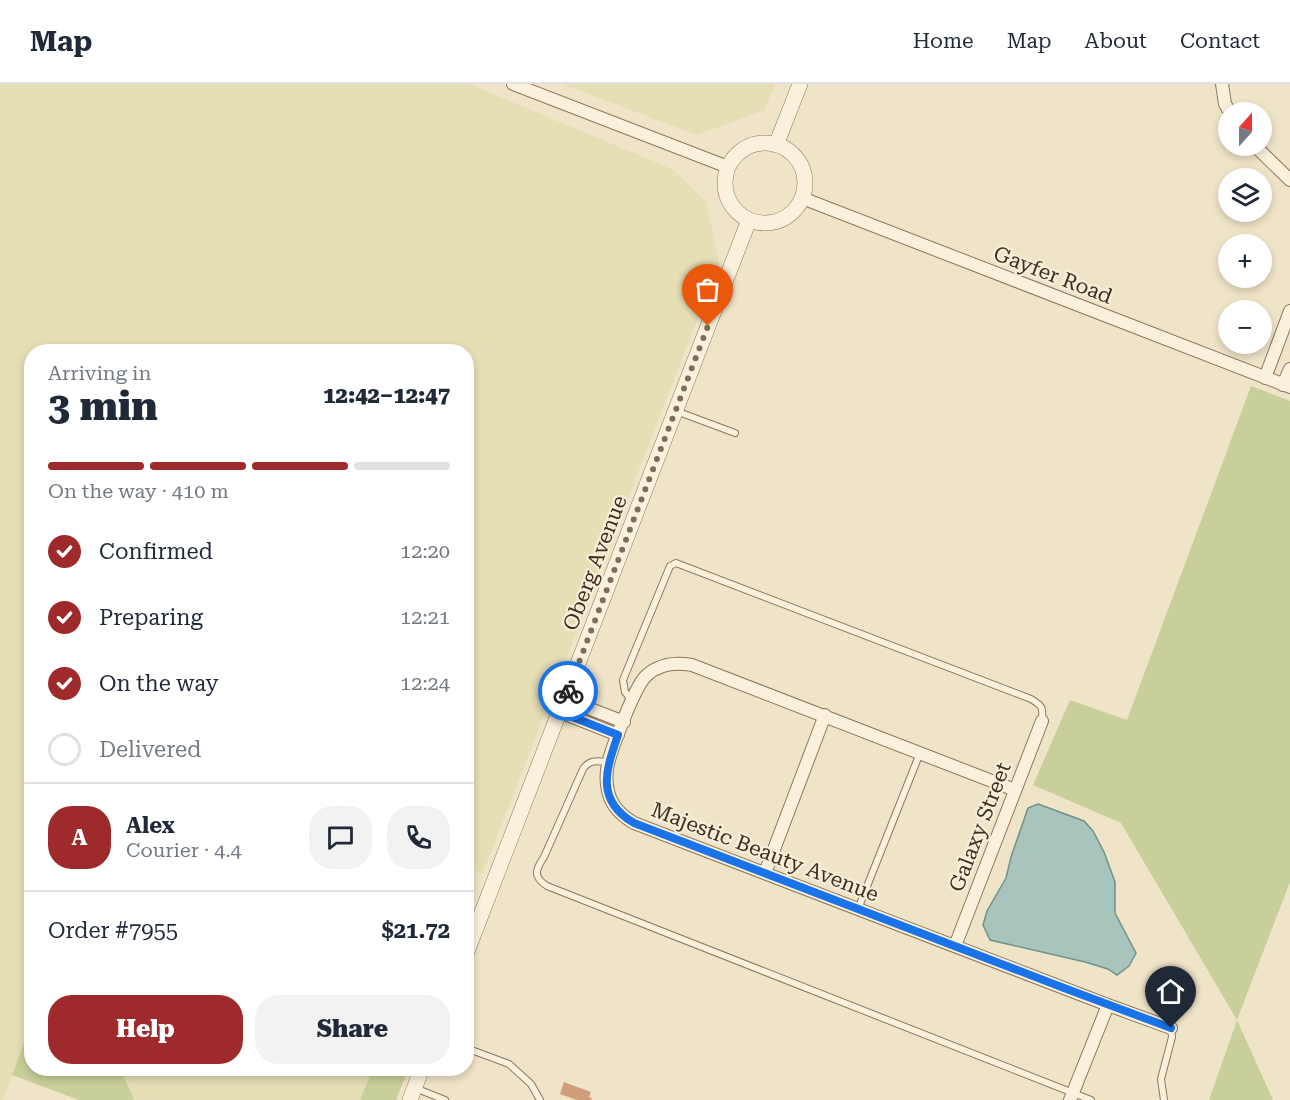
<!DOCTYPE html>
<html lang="en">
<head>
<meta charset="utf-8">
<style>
  :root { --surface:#fff; --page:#f2f2f3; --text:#1f2937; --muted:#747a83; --line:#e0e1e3; --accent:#9e2a2b }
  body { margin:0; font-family:"Roboto Serif",serif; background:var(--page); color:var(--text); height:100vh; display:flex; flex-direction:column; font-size:22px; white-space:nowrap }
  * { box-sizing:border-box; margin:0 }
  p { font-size:20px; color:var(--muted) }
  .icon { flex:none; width:33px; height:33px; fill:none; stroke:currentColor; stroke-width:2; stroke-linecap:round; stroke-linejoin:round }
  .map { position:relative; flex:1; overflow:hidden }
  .sheet { position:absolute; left:24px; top:260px; width:450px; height:732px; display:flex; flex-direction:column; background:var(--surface); border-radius:24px; box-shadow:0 3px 9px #0003 }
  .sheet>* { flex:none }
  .needle { width:39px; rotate:21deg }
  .controls { position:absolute; left:1218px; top:18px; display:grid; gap:12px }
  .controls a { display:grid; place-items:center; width:54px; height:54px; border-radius:50%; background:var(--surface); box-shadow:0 3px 9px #0003; font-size:30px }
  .pin { position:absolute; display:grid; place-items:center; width:51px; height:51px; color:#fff; margin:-62px -26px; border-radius:50% 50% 50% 0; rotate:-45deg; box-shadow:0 0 6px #0007 }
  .pin .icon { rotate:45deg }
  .courier { position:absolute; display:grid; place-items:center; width:60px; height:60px; margin:-30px; border:4px solid #1a73e8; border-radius:50%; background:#fff; color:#222; box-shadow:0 2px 8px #0007 }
  .summary em { font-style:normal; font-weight:800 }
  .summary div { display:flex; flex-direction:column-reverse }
  .summary { display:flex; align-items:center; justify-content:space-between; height:102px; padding:0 24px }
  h1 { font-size:39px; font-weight:800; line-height:45px }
  .bar { display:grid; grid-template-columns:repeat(4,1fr); gap:9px 6px; align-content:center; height:72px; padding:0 24px }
  .bar i { height:8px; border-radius:4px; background:var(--line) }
  .bar .current { background:var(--accent) }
  .bar p { grid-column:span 4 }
  .line { display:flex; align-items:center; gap:15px; padding:0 24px; border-top:2px solid var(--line) }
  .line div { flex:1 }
  .round { display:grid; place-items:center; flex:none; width:63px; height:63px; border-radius:24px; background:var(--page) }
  ol { padding:0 24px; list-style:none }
  li { display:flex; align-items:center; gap:18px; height:66px }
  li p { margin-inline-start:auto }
  li .icon { padding:6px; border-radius:50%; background:var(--accent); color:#fff; stroke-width:4 }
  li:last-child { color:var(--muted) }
  li i { width:33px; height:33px; border:3px solid var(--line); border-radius:50% }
  .action { display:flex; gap:12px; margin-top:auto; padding:12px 24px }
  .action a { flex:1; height:69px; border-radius:24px; background:var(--accent); color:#fff; font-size:24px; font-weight:800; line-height:69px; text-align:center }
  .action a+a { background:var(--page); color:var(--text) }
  header { display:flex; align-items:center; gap:36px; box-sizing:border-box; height:84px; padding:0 30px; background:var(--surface); border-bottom:2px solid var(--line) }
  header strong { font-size:28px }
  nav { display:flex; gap:33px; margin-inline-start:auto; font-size:21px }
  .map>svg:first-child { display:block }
</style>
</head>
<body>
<header>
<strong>Map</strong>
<nav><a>Home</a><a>Map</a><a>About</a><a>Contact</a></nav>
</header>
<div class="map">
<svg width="1290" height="1016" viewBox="0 0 1290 1016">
  <rect width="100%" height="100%" fill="#f0e4c8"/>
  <path fill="#e6deb5" d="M0,0h469l203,85 34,32 13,62 -236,610 -17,-5v-517h-434v673l-29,76h-3z
    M562,0h213l-10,26 -68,25z
    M126,984h247l-13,32h-226l-11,-25z"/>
  <path fill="#c9cf9b" d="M1251,302l39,15v481l-53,138 36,80h-64l28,-80 -116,-197 -88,-38 37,-85 57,20z
    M31,940l1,44h94l-3,7 11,25h-55l-67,-25z
    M373,984h36l-13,32h-36z"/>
  <path fill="#a9c4bc" stroke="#6f938a" stroke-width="1.5" d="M1038,720l46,17 9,10 11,21 11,30v31l21,40 -7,13 -12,9 -9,-6 -23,-7 -95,-22 -7,-15 4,-14 19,-33 5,-21 17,-49z"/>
  <path fill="#cf9f7d" d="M564,998l27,10 -2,5 3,1 -1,2h-14l-17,-6z"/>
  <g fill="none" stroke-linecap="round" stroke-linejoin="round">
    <defs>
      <path id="service" d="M676,327l59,22
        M632,617l-7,-9 -2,-12 47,-114 6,-3 355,136c12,7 12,9 11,22
        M609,678c-12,-1 -19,-3 -26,7l-39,88c-9,13 -11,20 3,29l544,214
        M858,825l62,-156
        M466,964l43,16 22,20 9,16
        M415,1004l30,12
        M1164,1016l-3,-21 11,-42 -1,-9"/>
      <path id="minor" d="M513,0l215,83
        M1222,0l3,20 5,8
        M1255,62l35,34
        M802,114l488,189
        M1265,294l25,-67
        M1283,301l7,-16
        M565,615l59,23
        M560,628l58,23
        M1015,706l-323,-125c-12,-2 -25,-2 -36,4 -4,1 -9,6 -11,8 -11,12 -33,70 -37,87 -2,9 -2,18 0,27 3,14 14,25 26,32l474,182 63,23
        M765,789l60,-158
        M955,862l87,-225
        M1070,1016l38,-95"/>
      <path id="tertiary" d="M725 99a40 40 0 1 1 80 0a40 40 0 1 1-80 0Z
        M776,61l24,-61
        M466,870l283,-734
        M410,1016l12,-32"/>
    </defs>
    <use href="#service" stroke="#8d765c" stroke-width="8"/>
    <use href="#minor" stroke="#8d765c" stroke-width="14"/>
    <use href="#tertiary" stroke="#8d765c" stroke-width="16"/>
    <use href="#service" stroke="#faf1dc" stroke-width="6"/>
    <use href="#minor" stroke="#faf1dc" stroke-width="12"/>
    <use href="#tertiary" stroke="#faf1dc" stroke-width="15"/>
  </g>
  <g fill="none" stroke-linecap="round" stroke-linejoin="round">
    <path stroke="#7c6e5b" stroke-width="6" stroke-dasharray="0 10.8" d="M568,607l140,-365"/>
    <path stroke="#1a73e8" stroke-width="8" d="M568,607l-8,21 58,23c-12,35 -23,65 16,88l430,165 107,40"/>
  </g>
  <g text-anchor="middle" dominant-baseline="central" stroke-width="4.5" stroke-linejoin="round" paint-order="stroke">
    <g font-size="21" fill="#3d2e20" stroke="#f7eed8">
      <text transform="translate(1053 191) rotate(21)">Gayfer Road</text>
      <text transform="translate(595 479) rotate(-69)">Oberg Avenue</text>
      <text transform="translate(980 743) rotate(-69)">Galaxy Street</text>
      <text transform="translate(765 768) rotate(21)">Majestic Beauty Avenue</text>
    </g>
  </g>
</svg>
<div class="controls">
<a><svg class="needle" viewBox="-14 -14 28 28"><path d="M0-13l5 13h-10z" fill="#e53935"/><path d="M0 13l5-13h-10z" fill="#747a83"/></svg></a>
<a><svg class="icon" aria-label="layers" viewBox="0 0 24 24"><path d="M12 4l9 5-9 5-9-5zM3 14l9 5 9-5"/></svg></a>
<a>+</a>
<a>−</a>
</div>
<div class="pin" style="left:708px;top:242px;background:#ea580c"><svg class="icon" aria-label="bag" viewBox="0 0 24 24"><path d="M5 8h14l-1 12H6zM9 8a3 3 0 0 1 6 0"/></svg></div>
<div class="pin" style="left:1171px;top:944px;background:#1f2937"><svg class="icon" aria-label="home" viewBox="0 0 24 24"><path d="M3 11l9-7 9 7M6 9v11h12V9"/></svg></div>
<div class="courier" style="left:568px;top:607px"><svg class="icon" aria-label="bike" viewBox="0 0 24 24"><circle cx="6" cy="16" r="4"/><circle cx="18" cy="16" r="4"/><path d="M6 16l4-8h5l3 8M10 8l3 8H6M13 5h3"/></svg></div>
<section class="sheet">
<div class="summary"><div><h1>3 min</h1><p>Arriving in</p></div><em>12:42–12:47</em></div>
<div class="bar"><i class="current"></i><i class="current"></i><i class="current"></i><i></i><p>On the way · 410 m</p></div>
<ol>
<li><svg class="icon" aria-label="check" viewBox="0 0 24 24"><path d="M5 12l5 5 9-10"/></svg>Confirmed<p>12:20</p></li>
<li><svg class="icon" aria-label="check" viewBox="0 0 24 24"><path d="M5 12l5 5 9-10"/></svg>Preparing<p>12:21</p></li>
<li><svg class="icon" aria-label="check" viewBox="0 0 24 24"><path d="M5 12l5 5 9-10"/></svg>On the way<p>12:24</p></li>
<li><i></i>Delivered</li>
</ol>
<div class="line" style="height:108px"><b class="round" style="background:var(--accent);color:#fff">A</b><div><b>Alex</b><p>Courier · 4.4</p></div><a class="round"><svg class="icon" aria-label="chat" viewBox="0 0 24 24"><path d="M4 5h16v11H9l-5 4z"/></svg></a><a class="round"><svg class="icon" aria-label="phone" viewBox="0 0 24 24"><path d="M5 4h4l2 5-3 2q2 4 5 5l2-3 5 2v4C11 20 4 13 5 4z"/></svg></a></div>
<div class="line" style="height:78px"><div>Order #7955</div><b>$21.72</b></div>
<div class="action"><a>Help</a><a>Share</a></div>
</section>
</div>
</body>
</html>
